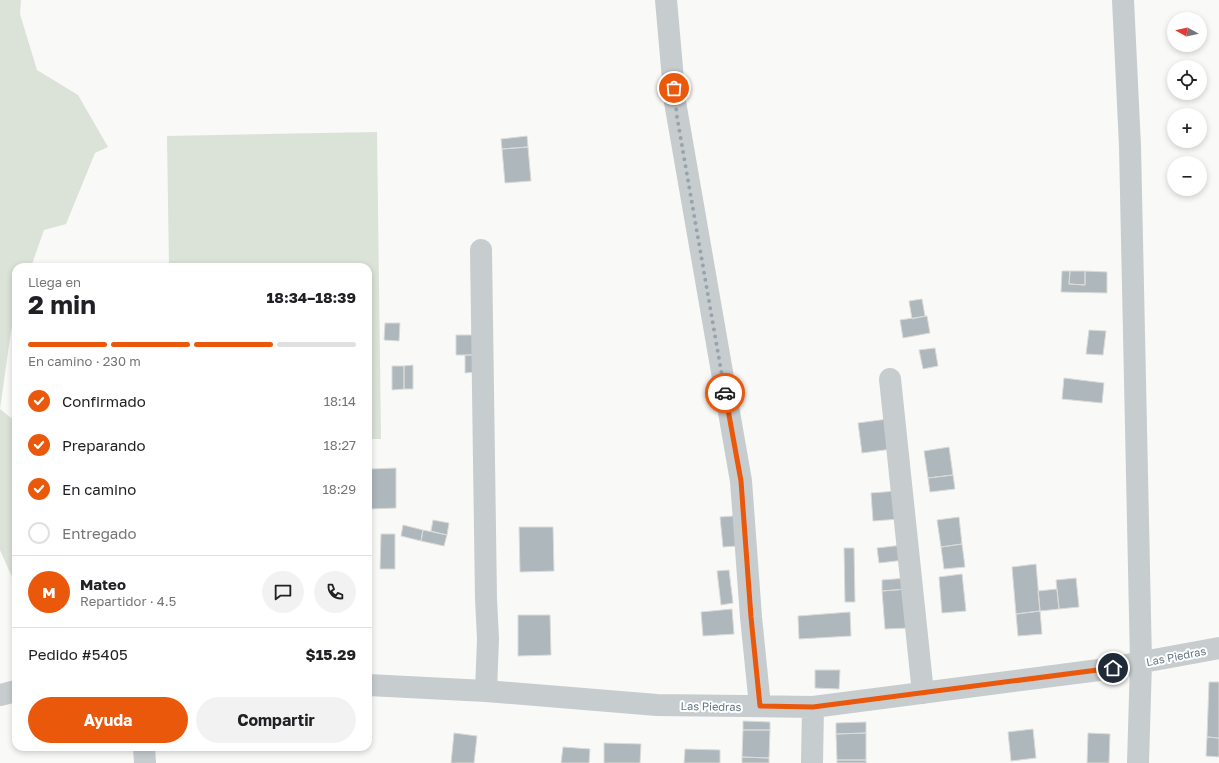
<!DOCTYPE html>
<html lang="es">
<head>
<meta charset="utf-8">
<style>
  :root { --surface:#fff; --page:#f2f2f2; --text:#202124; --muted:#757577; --line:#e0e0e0; --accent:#ea580c }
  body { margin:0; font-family:"Golos Text",sans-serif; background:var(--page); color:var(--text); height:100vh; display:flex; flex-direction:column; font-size:15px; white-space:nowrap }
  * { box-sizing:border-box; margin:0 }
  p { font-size:13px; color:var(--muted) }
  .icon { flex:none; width:22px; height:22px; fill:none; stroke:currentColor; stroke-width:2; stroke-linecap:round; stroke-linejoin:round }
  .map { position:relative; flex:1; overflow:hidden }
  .details { position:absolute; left:12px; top:263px; width:360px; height:488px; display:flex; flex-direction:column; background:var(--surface); border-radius:12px; box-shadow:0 2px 6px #0003 }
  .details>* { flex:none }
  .needle { width:26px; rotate:278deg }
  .controls { position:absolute; left:1167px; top:12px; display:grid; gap:8px }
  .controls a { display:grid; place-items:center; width:40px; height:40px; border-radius:50%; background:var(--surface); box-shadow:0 2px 6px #0003; font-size:20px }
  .pin { position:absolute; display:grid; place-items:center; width:34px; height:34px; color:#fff; margin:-17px; border:2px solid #fff; border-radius:50%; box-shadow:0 1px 4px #0007 }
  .courier { position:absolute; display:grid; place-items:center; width:40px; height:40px; margin:-20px; border:3px solid #ea580c; border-radius:50%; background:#fff; color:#222; box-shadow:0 1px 5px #0007 }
  .headline em { font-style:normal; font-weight:700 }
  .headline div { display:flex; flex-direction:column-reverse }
  .headline { display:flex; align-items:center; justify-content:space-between; height:68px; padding:0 16px }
  h1 { font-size:26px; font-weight:700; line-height:30px }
  .bar { display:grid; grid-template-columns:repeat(4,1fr); gap:6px 4px; align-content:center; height:48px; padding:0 16px }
  .bar i { height:5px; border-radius:3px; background:var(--line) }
  .bar .selected { background:var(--accent) }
  .bar p { grid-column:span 4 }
  .line { display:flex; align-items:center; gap:10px; padding:0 16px; border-top:1px solid var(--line) }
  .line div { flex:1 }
  .round { display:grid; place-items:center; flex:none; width:42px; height:42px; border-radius:21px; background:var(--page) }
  ol { padding:0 16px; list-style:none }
  li { display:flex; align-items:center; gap:12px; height:44px }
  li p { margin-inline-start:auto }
  li .icon { padding:4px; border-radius:50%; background:var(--accent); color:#fff; stroke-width:4 }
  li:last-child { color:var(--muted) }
  li i { width:22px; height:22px; border:2px solid var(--line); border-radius:50% }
  .button { display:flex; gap:8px; margin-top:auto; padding:8px 16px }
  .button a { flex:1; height:46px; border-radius:24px; background:var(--accent); color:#fff; font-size:16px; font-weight:700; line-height:46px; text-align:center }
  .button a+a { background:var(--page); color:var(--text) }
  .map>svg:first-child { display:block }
</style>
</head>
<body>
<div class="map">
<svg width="1219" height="763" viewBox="0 0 1219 763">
  <rect width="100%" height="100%" fill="#f9f9f7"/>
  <path fill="#dbe2d8" d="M0,0h21l-1,14 17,56 41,25 30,52 -13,6 -29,71 -22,6 -13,37h-15v48l-5,16 -11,78z
    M377,132l4,307h-13v-172h-199l-2,-131z
    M0,409l16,13v164l-16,-36z"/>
  <path fill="#adb7bc" stroke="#dbdbd9" d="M527,136l1,11 -26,2 -1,-10z
    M528,147l3,34 -26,2 -3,-34z
    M1062,271h8l-1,13 16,1v-14l22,1v21l-46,-1z
    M1070,271h15v14l-16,-1z
    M922,299l3,17 -13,3 -3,-18z
    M927,316l3,17 -27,5 -3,-18z
    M385,323h15l-1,18 -15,-1z
    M1089,330l17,1 -3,24 -17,-1z
    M456,335h18v20h-18z
    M935,348l3,18 -15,3 -4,-19z
    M465,355h9l1,17 -10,1z
    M413,365v24h-9v-23z
    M392,366h12v23l-12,1z
    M1064,378l40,5 -2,20 -40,-4z
    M888,419l4,30 -30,4 -4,-30z
    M949,447l4,28 -25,3 -4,-27z
    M396,468v40l-25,1v-40z
    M953,475l2,14 -25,3 -2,-14z
    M897,491l3,28 -27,2 -2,-28z
    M734,516l3,30 -14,1 -3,-30z
    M959,517l3,27 -21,3 -4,-27z
    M433,520l16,3 -2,12 -16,-4z
    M403,525l20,5 -2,11 -20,-5z
    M519,527h34l1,44 -34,1z
    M423,530l24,5 -3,11 -23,-5z
    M381,534h14v35h-15z
    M962,544l3,23 -21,2 -3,-22z
    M903,545l2,15 -26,3 -2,-15z
    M844,548h10l1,54h-10z
    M1036,564l4,47 -24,3 -4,-47z
    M729,570l4,33 -12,2 -4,-34z
    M962,574l4,37 -24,2 -3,-36z
    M907,578v11l-25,2v-11z
    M1076,578l3,29 -20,2 -3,-29z
    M907,589l3,39 -25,1 -3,-38z
    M1057,589l2,20 -19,2 -2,-20z
    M732,609l2,25 -31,2 -2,-24z
    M1040,611l2,23 -24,2 -2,-22z
    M850,612l1,24 -52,3 -1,-23z
    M518,615h32l1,40 -33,1z
    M815,670h25l-1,19 -24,-1z
    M1209,682h10v56l-12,-1z
    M743,721l27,1v8h-27z
    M866,722v11l-30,1v-11z
    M1033,729l3,29 -25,3 -3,-29z
    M743,730h27l-1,28 -27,-1z
    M454,733l23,3 -3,27h-23z
    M866,733v27h-29l-1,-26z
    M1088,733l22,1 -1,29h-22z
    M1207,737l12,1v19l-13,-1z
    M604,743l37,1 -1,19h-36z
    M563,747l27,2 -1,14h-28z
    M685,749l35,1v13h-36z
    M742,757l27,1v5h-27z
    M837,760h29v3h-29z"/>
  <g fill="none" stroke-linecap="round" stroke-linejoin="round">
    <path stroke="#c7cccf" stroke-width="22" d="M666,0l9,102 66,379 10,136 9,89
      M1123,0l7,146 11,516 -3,101
      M481,250l5,349 2,40 -2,52
      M890,379l33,314
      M368,685l118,6 171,14 156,2 286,-37 120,-22
      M0,695l16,-4
      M144,747l1,16
      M812,763l1,-56"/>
  </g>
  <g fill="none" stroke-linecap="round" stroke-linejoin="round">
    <path stroke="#98a4ac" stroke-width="4" stroke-dasharray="0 7.2" d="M674,88l3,29 48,276"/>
    <path stroke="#ea580c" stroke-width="5" d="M725,393l16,88 10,136 9,89 53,1 300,-39"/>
  </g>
  <g text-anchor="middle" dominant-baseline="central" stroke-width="4" stroke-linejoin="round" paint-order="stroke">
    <g font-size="11" fill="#637784" stroke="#fff">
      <text transform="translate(1176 656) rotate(-11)">Las Piedras</text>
      <text transform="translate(711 706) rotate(1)">Las Piedras</text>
    </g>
  </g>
</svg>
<div class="controls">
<a><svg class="needle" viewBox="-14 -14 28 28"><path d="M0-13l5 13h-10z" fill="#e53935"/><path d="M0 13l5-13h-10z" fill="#757577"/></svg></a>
<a><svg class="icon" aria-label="locate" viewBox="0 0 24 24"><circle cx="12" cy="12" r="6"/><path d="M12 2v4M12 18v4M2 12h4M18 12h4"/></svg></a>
<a>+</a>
<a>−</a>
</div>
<div class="pin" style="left:674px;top:88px;background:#ea580c"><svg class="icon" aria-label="bag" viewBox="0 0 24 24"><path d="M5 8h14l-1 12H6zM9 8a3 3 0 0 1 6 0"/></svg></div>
<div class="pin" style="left:1113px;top:668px;background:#1f2937"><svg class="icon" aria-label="home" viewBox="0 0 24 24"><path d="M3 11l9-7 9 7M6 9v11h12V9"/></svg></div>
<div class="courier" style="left:725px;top:393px"><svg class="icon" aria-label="car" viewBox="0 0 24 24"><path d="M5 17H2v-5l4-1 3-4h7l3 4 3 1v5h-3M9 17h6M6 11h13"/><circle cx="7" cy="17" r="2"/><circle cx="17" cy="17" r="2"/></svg></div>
<section class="details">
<div class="headline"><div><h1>2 min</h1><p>Llega en</p></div><em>18:34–18:39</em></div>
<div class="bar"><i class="selected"></i><i class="selected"></i><i class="selected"></i><i></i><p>En camino · 230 m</p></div>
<ol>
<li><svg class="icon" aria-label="check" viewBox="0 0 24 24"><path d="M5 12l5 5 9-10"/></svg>Confirmado<p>18:14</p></li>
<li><svg class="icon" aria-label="check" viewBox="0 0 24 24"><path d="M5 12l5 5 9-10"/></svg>Preparando<p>18:27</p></li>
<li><svg class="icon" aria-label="check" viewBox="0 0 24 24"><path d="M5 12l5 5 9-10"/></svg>En camino<p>18:29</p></li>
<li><i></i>Entregado</li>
</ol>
<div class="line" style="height:72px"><b class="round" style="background:var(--accent);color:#fff">M</b><div><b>Mateo</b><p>Repartidor · 4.5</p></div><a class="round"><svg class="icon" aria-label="chat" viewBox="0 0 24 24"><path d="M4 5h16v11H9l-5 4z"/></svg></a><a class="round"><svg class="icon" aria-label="phone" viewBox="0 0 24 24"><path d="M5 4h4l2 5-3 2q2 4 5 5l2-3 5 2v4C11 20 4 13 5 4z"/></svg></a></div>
<div class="line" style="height:52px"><div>Pedido #5405</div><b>$15.29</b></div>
<div class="button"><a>Ayuda</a><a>Compartir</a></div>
</section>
</div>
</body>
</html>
